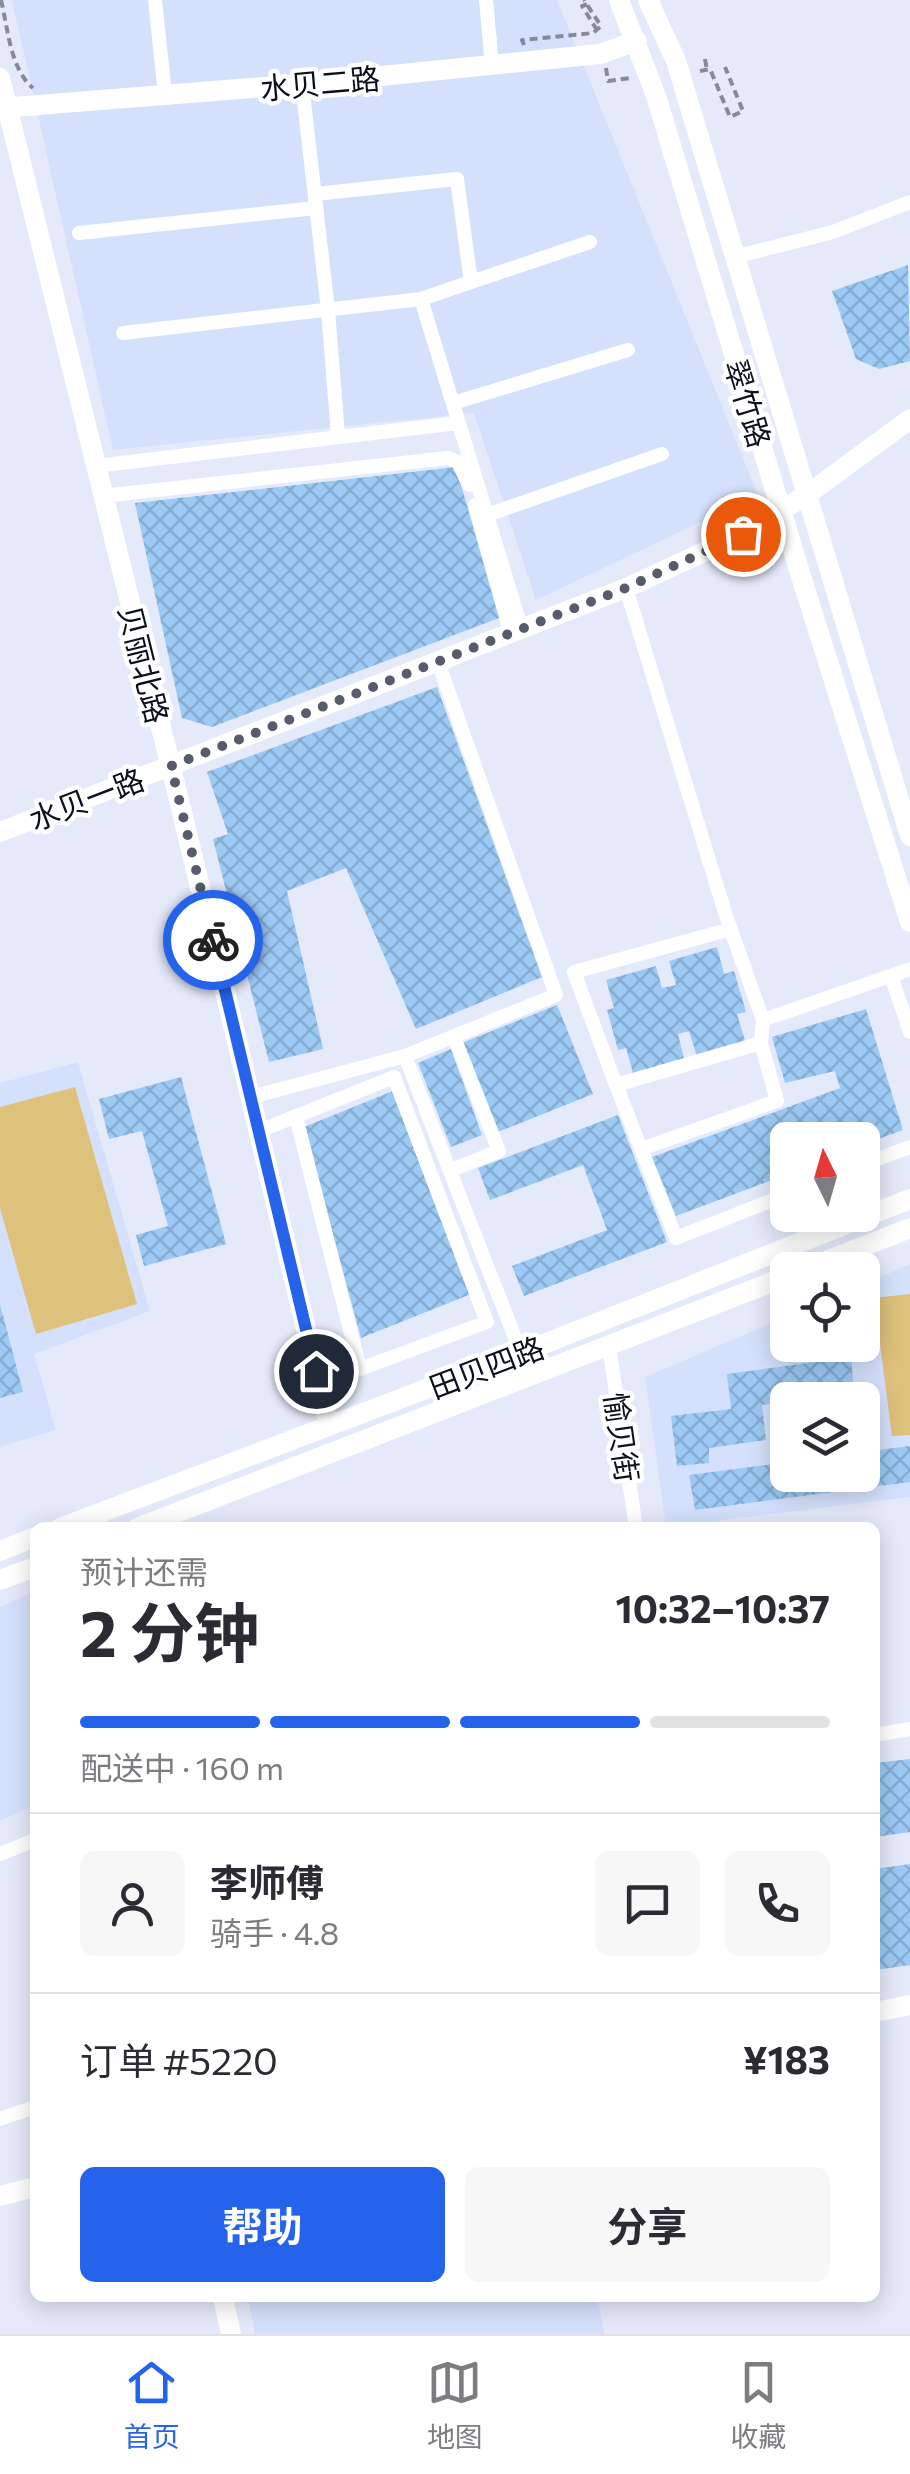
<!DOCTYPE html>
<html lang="zh">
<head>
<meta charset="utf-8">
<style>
  :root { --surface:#fff; --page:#f7f7f7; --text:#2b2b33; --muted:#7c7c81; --line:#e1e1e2; --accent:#2563eb }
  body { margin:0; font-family:Commissioner,"Noto Sans SC",sans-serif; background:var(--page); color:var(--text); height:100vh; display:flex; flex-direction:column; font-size:38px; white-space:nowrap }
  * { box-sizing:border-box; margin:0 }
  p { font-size:32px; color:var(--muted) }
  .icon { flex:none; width:55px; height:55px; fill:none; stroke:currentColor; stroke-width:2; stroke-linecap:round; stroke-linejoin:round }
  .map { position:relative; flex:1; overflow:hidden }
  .drawer { position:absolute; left:30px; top:1522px; width:850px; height:780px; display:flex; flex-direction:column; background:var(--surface); border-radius:15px; box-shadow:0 5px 25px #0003 }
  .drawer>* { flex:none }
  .needle { width:65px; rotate:355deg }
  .fabs { position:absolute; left:770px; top:1122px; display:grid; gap:20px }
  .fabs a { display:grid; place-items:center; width:110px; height:110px; border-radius:15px; background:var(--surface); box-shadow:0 5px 25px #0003; font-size:50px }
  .pin { position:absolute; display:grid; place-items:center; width:85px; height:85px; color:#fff; margin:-42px; border:5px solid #fff; border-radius:50%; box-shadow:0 2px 10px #0007 }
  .courier { position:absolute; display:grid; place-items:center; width:100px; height:100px; margin:-50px; border:8px solid #2563eb; border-radius:50%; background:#fff; color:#222; box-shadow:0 2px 12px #0007 }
  .overview em { font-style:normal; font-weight:700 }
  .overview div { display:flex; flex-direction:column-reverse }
  .overview { display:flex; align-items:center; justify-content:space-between; height:170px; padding:0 50px }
  h1 { font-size:65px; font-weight:700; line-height:75px }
  .bar { display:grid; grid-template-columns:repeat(4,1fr); gap:15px 10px; align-content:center; height:120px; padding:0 50px }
  .bar i { height:12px; border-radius:8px; background:var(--line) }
  .bar .current { background:var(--accent) }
  .bar p { grid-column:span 4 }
  .line { display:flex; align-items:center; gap:25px; padding:0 50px; border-top:2px solid var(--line) }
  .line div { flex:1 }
  .round { display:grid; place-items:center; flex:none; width:105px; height:105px; border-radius:15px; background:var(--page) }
  .cta { display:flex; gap:20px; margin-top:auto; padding:20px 50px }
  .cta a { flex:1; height:115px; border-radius:15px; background:var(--accent); color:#fff; font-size:40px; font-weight:700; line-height:115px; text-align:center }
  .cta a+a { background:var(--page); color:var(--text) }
  .tab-bar { display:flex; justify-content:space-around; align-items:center; height:140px; border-top:2px solid var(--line); background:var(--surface); font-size:28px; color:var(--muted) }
  .tab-bar a { display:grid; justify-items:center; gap:5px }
  .tab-bar .current { color:var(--accent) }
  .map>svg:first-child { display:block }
</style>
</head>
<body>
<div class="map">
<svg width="910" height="2334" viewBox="0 0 910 2334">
  <defs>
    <pattern id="building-cross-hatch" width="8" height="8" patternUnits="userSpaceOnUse" patternTransform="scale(2.5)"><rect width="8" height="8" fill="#9ccaf5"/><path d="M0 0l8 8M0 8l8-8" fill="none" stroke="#85acd2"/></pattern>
  </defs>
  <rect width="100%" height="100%" fill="#e4eafa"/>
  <path fill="#d5e1fc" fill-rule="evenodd" d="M12,0h545l201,495 -222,105 -62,-187 -361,37z
    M78,1062l72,249 -116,43 22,76 -56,17v-364z
    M910,1264v233l-244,30 -21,-150 142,-61 1,29h74l1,-61zM788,1400h74v75h-74z
    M35,1591v214l-35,16v-214z
    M248,2298h349l8,36h-350z"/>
  <path fill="#dec17b" d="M75,1087l62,217 -101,30 -36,-126v-101z
    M910,1294v141l-18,1 -18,-138z"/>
  <path fill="url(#building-cross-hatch)" d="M908,265l2,96 -31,8 -23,-10 -24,-68z
    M456,467l43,151 -287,109 -30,-9 -47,-215z
    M437,687l105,290 -126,52 -70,-161 -59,23 36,158 -54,13 -56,-223 15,-5 -21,-62z
    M717,947l7,27 10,-3 12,41 -9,2 9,30 -49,13 -8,-26 -11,3 6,25 -51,14 -7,-25 -8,2 -11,-40 7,-2 -8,-28 50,-14 6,22 14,-3 -7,-24z
    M557,1005l36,89 -95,38 -36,-89z
    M866,1009l37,121 -41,15v-5h-74v34l-112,42 -24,-59 188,-69 -5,-17 -50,12 -13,-46z
    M451,1049l31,86 -31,12 -33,-84z
    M181,1077l45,167 -82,22 -8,-31 32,-9 -26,-95 -33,8 -10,-40z
    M393,1091l78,203 -110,44 -57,-211z
    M618,1115l49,127 -143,54 -12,-30 95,-36 -24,-65 -93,35 -12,-32z
    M0,1304l23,88 -23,6z
    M851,1357l3,35 -92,13 4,35 -57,8v15l-32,3 -6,-50 60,-7 -4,-35z
    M910,1446v36l-215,28 -6,-35 99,-13v13h74v-23z
    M910,1759v73l-35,5v-74z
    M910,1864v101l-35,5v-101z"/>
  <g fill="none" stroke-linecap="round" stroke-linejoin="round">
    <path stroke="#858a99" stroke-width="4" stroke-dasharray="8 5" stroke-linecap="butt" d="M1,0c7,28 9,69 32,88
      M587,4l-5,2 15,24
      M524,45l-2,-5 71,-7 8,-7 -17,-26
      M705,59l2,11
      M606,68l2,13 22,-3
      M700,71l10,-2 20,48 13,-6 -18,-44"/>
    <path stroke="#fff" stroke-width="14" d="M155,0l10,95
      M486,0l6,65
      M302,84l26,226 10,126
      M315,194l142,-15 14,103
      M79,233l237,-25
      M734,257l99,-25 77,-30
      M421,299l169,-57
      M123,333l298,-34 101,331
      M453,403l175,-53
      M95,466l363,-43
      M102,496l346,-38 10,4 11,23
      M475,505l36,129
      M487,515l175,-61
      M626,588l100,328 37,104
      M891,976l19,56
      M405,1056l116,297
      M616,1085l-42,-113 157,-43
      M251,1097l154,-41 151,-61 -118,-333
      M259,1131l135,-54 93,245 -127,47 -64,-252
      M641,1149l136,-48 -16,-58
      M862,1165l48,-18
      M451,1170l48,-19 -45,-114
      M788,1194l-112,44 -60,-153 145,-42 2,-23 147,-51
      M799,1215l12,24
      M609,1346l27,182
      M875,1735l35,-6
      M0,1854l35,-14
      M0,2119l35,-12"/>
    <path stroke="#fff" stroke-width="20" d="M619,0l37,96 144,477 110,349
      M648,0l28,61 234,775
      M0,78l181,730 148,617
      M0,108l302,-24 298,-30 37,-13
      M0,832l626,-244 117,-54 65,-40 102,-75
      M803,1270l107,-42
      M60,1528l461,-175 389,-154
      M137,1528l651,-252
      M0,1551l35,-14
      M0,1580l35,-13
      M875,2012l35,-7
      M0,2196l35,-9
      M223,2298l8,36"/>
  </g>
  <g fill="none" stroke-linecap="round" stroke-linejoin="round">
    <path stroke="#575c6a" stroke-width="10" stroke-dasharray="0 18" d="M213,940l-42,-174 455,-178 117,-54"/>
    <path stroke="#2563eb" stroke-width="12" d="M213,940l103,431"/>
  </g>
  <g text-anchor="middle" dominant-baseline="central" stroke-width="9" stroke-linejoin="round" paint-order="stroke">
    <g font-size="30" fill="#0b101d" stroke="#fff">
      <text transform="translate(320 82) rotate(-5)">水贝二路</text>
      <text transform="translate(749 403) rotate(73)">翠竹路</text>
      <text transform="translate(145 664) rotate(76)">贝丽北路</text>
      <text transform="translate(86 798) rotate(-21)">水贝一路</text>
      <text transform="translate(486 1366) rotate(-21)">田贝四路</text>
      <text transform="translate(623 1437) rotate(82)">愉贝街</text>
    </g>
  </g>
</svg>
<div class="fabs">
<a><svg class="needle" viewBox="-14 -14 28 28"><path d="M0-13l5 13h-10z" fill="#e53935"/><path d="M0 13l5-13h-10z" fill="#7c7c81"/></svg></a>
<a><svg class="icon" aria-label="locate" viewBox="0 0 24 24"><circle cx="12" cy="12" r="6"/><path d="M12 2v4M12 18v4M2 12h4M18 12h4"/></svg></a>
<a><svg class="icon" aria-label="layers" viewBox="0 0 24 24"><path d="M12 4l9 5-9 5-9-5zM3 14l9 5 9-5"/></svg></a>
</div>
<div class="pin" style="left:743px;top:534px;background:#ea580c"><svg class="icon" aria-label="bag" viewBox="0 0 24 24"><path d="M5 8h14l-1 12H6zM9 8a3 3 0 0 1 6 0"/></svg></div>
<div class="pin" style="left:316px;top:1371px;background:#1f2937"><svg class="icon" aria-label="home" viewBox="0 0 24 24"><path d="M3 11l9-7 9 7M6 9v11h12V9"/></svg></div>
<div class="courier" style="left:213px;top:940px"><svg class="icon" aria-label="bike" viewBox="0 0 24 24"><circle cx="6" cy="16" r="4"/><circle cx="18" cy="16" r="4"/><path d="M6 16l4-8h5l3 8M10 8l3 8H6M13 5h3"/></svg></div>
<section class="drawer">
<div class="overview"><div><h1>2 分钟</h1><p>预计还需</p></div><em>10:32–10:37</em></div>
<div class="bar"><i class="current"></i><i class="current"></i><i class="current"></i><i></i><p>配送中 · 160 m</p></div>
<div class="line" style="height:180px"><a class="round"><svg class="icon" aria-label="person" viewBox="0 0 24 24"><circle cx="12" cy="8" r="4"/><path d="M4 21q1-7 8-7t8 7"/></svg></a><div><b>李师傅</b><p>骑手 · 4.8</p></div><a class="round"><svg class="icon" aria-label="chat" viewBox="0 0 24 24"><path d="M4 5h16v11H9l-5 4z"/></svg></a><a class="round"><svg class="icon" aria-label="phone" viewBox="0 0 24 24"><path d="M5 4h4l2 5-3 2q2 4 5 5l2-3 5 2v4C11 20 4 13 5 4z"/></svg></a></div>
<div class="line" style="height:130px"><div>订单 #5220</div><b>¥183</b></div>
<div class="cta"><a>帮助</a><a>分享</a></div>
</section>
</div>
<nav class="tab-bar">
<a class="current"><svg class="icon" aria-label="home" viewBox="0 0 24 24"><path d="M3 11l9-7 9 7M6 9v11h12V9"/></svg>首页</a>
<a><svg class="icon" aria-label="map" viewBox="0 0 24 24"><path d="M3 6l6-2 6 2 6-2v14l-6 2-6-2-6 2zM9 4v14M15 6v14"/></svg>地图</a>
<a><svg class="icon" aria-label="saved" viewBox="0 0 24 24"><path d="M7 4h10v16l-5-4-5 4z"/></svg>收藏</a>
</nav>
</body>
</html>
